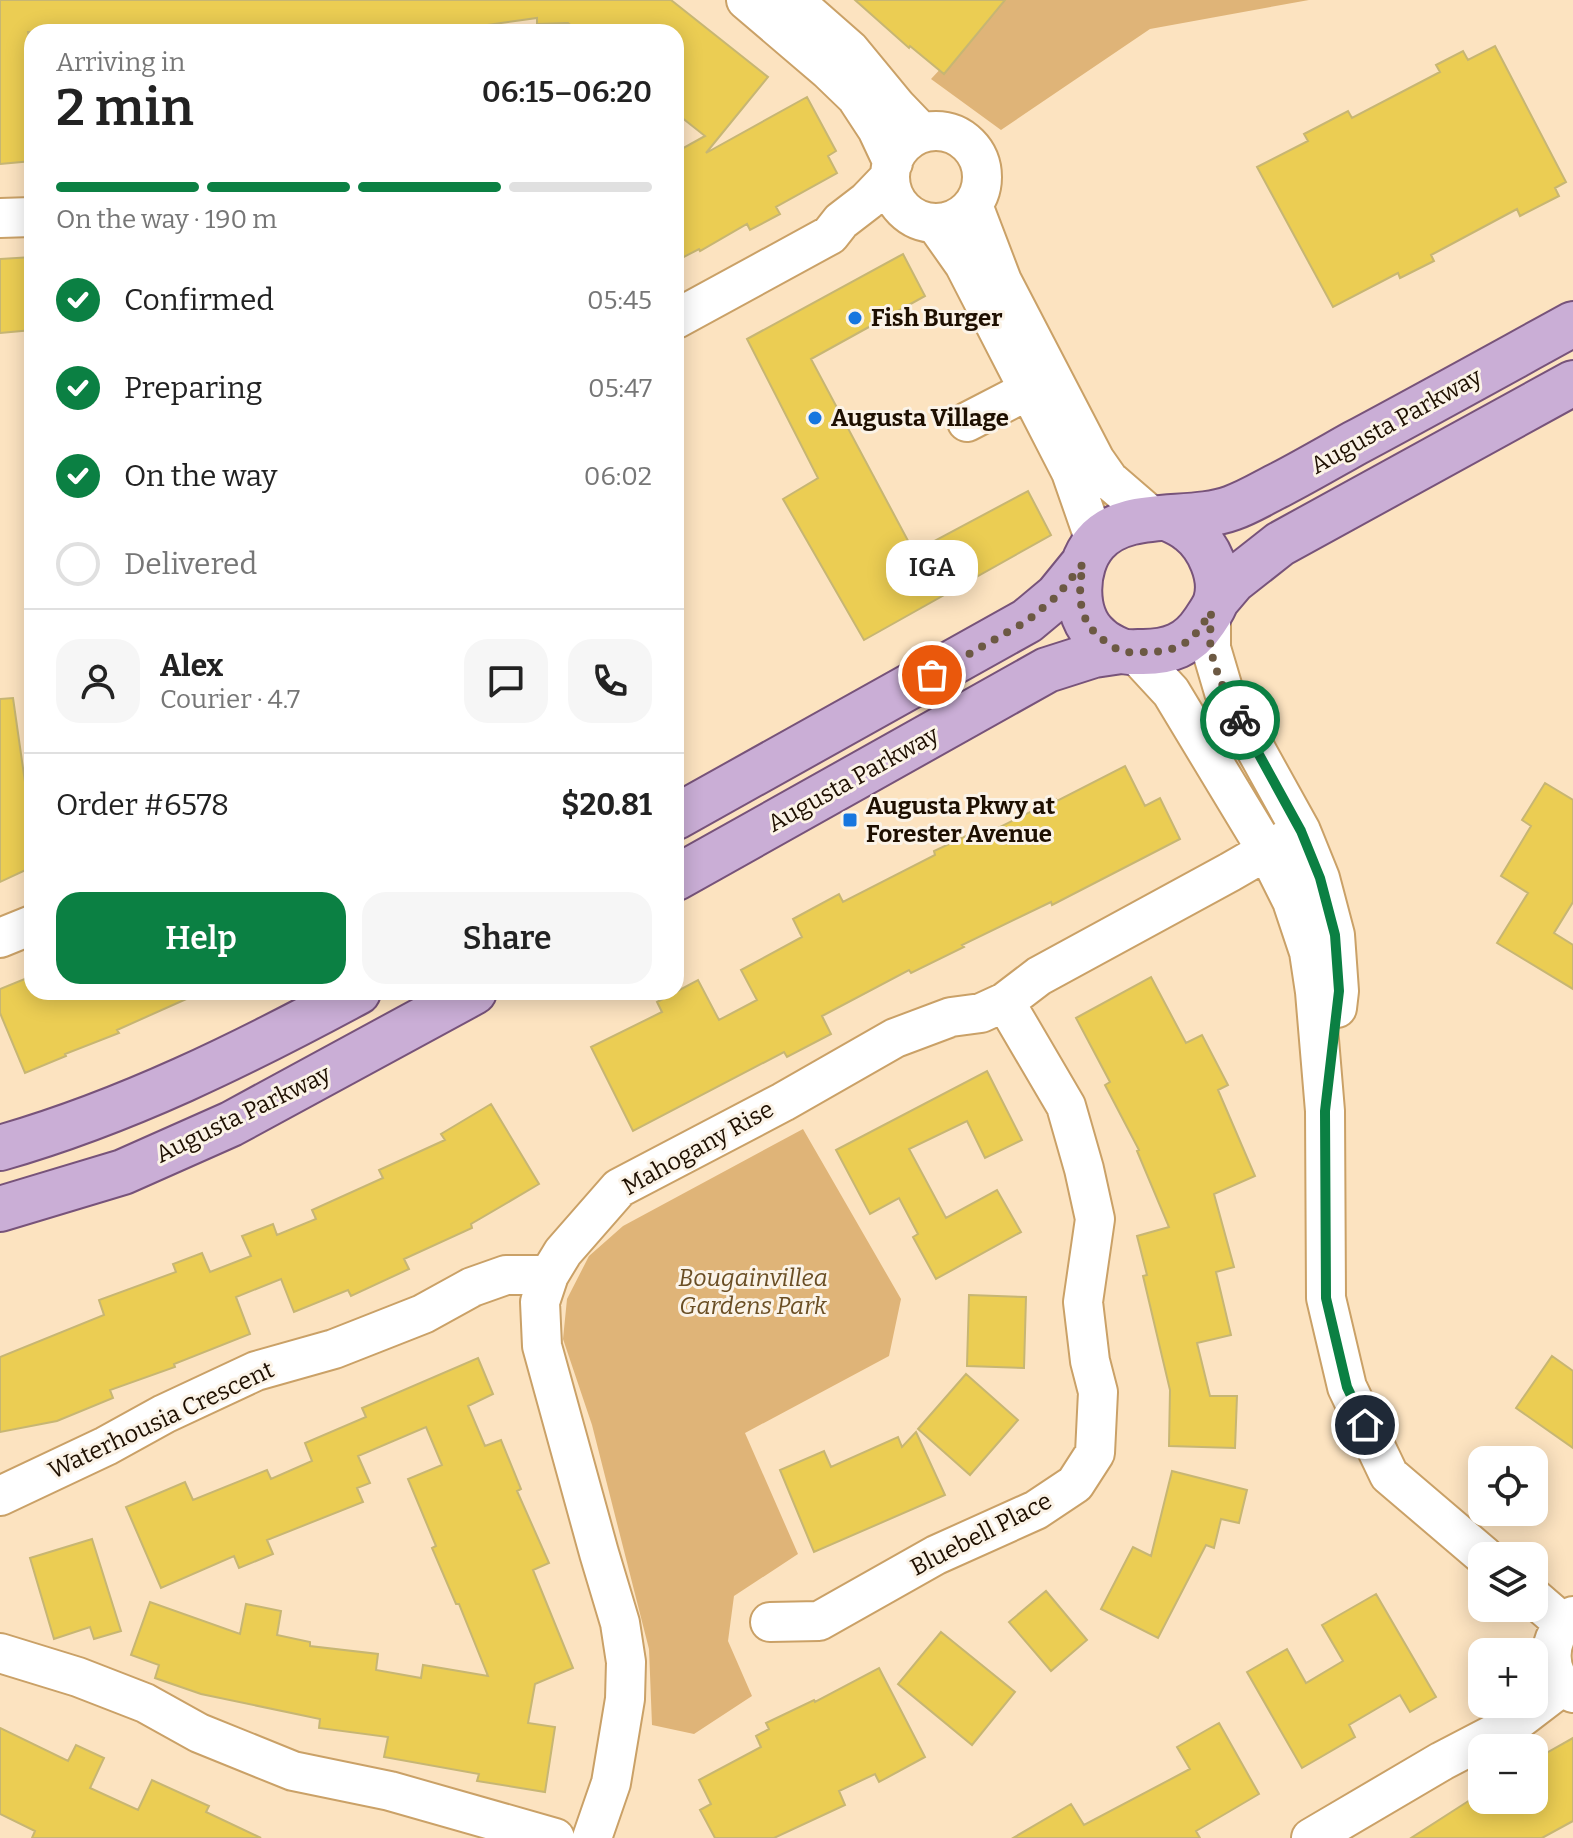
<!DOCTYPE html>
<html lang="en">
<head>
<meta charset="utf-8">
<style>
  :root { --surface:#fff; --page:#f6f6f6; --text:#222; --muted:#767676; --line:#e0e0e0; --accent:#0b8043 }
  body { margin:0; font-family:Bitter,serif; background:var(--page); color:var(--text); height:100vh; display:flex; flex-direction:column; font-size:30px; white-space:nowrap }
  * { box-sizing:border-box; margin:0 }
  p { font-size:26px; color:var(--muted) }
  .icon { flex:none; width:44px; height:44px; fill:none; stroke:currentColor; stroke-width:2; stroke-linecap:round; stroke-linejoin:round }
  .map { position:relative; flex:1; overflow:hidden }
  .panel { position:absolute; left:24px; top:24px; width:660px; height:976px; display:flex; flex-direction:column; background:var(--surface); border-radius:24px; box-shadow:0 4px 20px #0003 }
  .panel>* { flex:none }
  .tools { position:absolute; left:1468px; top:1446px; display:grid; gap:16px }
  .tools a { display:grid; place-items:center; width:80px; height:80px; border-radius:16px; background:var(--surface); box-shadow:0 4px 20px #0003; font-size:40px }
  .pin { position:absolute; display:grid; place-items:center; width:68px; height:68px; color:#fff; margin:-34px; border:4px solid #fff; border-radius:50%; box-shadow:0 2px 8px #0007 }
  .courier { position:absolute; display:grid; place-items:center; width:80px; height:80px; margin:-40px; border:6px solid #0b8043; border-radius:50%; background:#fff; color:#222; box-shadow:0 2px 10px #0007 }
  .bubble { position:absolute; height:56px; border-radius:24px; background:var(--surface); box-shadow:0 4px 20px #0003; font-size:26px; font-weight:600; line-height:56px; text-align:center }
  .overview em { font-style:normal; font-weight:600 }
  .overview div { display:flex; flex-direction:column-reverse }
  .overview { display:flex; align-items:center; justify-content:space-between; height:136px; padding:0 32px }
  h1 { font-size:52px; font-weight:600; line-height:60px }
  .bar { display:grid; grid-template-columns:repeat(4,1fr); gap:12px 8px; align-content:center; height:96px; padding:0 32px }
  .bar i { height:10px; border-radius:6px; background:var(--line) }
  .bar .selected { background:var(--accent) }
  .bar p { grid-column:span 4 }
  .line { display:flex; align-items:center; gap:20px; padding:0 32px; border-top:2px solid var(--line) }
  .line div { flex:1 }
  .round { display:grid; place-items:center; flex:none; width:84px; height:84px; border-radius:24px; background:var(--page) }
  ol { padding:0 32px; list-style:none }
  li { display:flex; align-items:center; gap:24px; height:88px }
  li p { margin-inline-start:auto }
  li .icon { padding:8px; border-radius:50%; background:var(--accent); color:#fff; stroke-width:4 }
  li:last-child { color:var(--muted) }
  li i { width:44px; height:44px; border:4px solid var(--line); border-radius:50% }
  .primary-button { display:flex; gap:16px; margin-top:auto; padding:16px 32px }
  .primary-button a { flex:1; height:92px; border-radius:24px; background:var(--accent); color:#fff; font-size:32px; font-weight:600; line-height:92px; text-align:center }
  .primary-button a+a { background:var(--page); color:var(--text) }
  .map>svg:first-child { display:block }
</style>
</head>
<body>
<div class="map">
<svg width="1573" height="1838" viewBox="0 0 1573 1838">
  <rect width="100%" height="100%" fill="#fce3c0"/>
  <path fill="#dfb478" d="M1005,0h304l-159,29 -149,101 -70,-51z
    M803,1129l98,170 -12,57 -144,77 53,121 -64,42 -6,45 24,55 -58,38 -42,-9 -3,-76 -57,-224 -29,-86 4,-40 22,-43 34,-30z"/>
  <path fill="#ebcd53" stroke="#c7b673" stroke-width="2" d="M0,0h671l97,77 -62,76 101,-56 29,54 -8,5 9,17 -61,34 4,7 -30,16 -3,-6 -47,27 -1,-2 -23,12v-109l29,-16 -29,-23v-81h-97l-11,-9 -31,1v-6l-99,14h-50l-1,-6 -80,6h-279l4,42v87l-32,3z
    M855,0h150l-61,74 -34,-28 -1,2z
    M1495,46l71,136 -11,6 4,8 -39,20 -3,-7 -86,46 3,6 -34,17 -2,-5 -65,34 -76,-140 51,-26 -4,-7 44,-23 4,7 88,-46 -4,-7 27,-14 5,9z
    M903,254l22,42 -114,63 103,193 114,-61 23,44 -187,105 -81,-141 35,-21 -71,-139z
    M32,257v73l-32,3v-74z
    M13,698l12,84 7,-3v88l-32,15v-183z
    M1125,766l20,40 15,-8 20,41 -128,66 -1,-3 -89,43 2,2 -53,26 -2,-3 -87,46 9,18 -44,23 -3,-5 -151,79 -42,-84 71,-35 -5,-10 41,-22 21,40 38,-20 -16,-30 61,-33 -9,-18 46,-25 4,8 92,-47 -1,-4 49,-23 3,6 70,-35 1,2z
    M1545,783l28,17v102l-19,31 19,12v44l-76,-46 31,-50 -27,-17 30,-50 -9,-6z
    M32,976v16h170l-85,38 2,3 -54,21 1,2 -41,17 -25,-60v-24z
    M1151,977l35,66 16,-8 26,50 -10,5 37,86 -41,18 20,73 -18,5 15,63 -34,8 13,53h27l-2,52 -66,-2 1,-56 -27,-114 4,-1 -10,-39 32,-9 -32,-76 2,-1 -34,-65 5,-3 -34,-64z
    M987,1071l35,69 -37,18 -18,-37 -58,28 37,69 51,-28 24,42 -85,47 -23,-42 5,-3 -19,-36 -29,16 -34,-64z
    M491,1104l48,80 -68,40 1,4 -68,31 5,10 -58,27 -3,-6 -54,22 -13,-33 -45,18 14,37 -76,30 1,3 -65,23 3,8 -56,23 -57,11v-75l104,-42 -5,-15 77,-28 -3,-8 29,-11 8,19 41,-16 -9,-20 31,-12 4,11 39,-16 -4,-9 71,-32 -4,-8 66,-30 -4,-6z
    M969,1295l57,2 -2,71 -57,-2z
    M1552,1356l21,15v77l-57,-40z
    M478,1358l15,36 -25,12 17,40 16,-6 20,49 -4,2 32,72 -16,7 40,98 -38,16 -7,39 27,4 -10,65 -68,-11 2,-7 -95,-17 4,-20 -69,-9 1,-9 -119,-25 -46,-16 4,-13 -28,-10 19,-53 90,32 6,-30 35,7 -4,24 33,7v4l68,8 -2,16 45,8 2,-13 65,11 -29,-72h-3l-24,-56 4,-2 -28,-67 34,-14 -16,-38 -68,29 12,27 -13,5 6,14 -96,38 6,14 -34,14 -5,-12 -73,32 -35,-81 59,-25 8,18 74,-30 4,9 41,-18 -7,-18 61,-26 -4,-9z
    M966,1374l52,46 -48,55 -52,-46z
    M916,1432l29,63 -131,57 -34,-82 44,-19 7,16 67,-30 4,10z
    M1172,1471l75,19 -8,33 -18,-4 -7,29 -8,-3 -48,93 -57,-29 32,-62 18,9z
    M92,1539l29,92 -27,8 -4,-12 -36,12 -24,-81z
    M1046,1591l41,49 -36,31 -42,-49z
    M1376,1594l60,103 -26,15 -10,-17 -51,30 6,12 -53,31 -55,-96 40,-23 19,34 37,-22 -21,-36z
    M941,1632l74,60 -43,53 -74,-61z
    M879,1668l46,89 -46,25 -4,-8 -36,17 6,14 -71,33h-59l-15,-28 11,-6 -12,-24 62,-33 -5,-11 13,-7 -3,-6 48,-23 1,2z
    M1219,1723l40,71 -63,37 4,7h-187l58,-34 13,21 106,-56 -13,-22z
    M0,1728l68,33 8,-16 28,13 -14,30 48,22 14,-30 57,26 -3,6 55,26h-229l3,-7 -35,-17z
    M1573,1738v83l-31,17h-131l59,-38 6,9 17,-9h41v-40z"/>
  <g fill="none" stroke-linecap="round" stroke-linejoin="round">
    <defs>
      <path id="minor" d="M746,0l82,70 28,27 21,32 16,34
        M793,0l57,50 47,57 25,26
        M890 177a46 46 0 1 1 92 0a46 46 0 1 1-92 0Z
        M973,205l29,76 93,179 14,20 44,38
        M0,218l32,-1
        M935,223l29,41 107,208 24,69
        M676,319l154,-84 11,-14 26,-20 23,-24
        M967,422l83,-43
        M1211,612v36l13,44 77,139 19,47 15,57 4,56 -2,17
        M1134,652l37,40 96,159 25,50 17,51 6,40 10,119 1,187 21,89 42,88 95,81
        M0,938l32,-13
        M0,1496l106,-50 58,-32 92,-43 78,-22 89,-35 49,-27 34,-12h43
        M1534,1598l30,26
        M1573,1616c-27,19 -30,59 0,77
        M770,1622l49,-1 117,-66 100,-45 39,-26 20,-31 3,-61 -8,-31 -7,-59 12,-83 -11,-50 -18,-63 -61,-104
        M0,1653l78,24 67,26 54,30 94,38 97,20 165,47
        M592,1838l19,-55 14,-84 1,-37 -6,-39 -21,-70 -57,-207 -2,-44 9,-27 14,-23 56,-64 164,-86 112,-64 56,-21 30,-4 24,-11 34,-26 191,-104 71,-41
        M1311,1838l131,-77 71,-37 51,-39"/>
      <path id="major" d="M1169,519c7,3 15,7 21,12 19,15 33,46 26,70 -2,7 -8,15 -12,21 -15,23 -35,30 -61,30 -8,0 -17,1 -24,-2 -7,-3 -16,-8 -21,-13 -25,-21 -24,-70 -3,-94 30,-36 94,-19 137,-35 17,-6 33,-16 49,-24 25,-13 49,-27 74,-41 73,-39 145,-79 218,-119
        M1216,601l17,-20 47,-37 293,-161
        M676,817l351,-196 30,-25 26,-32
        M676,878l371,-208 47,-15 27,-4
        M0,1148c126,-36 243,-94 358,-156
        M0,1209l123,-37 108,-48 243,-132"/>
    </defs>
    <use href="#minor" stroke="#caa167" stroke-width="42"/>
    <use href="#major" stroke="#77537a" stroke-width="48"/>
    <use href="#minor" stroke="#fff" stroke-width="38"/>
    <use href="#major" stroke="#caaed6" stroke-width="44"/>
  </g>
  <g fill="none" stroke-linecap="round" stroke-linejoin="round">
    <path stroke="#6c5943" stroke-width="8" stroke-dasharray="0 14.4" d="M932,675l95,-54 30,-25 26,-32c-6,34 -5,62 28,81 3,2 6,5 10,6 8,2 18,1 25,1 14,0 30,-2 42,-11 9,-7 16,-19 23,-29 0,12 -2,26 0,38 5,25 17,48 29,70"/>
    <path stroke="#0b8043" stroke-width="10" d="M1240,720l61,111 19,47 15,57 4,56 -14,120 1,187 21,89 18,38"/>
  </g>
  <g fill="#1776df" stroke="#fbf3e7" stroke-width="3">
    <circle cx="855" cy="318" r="8"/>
    <circle cx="815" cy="418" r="8"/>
    <rect x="842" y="812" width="16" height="16" rx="4"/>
  </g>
  <g text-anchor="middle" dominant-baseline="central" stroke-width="6" stroke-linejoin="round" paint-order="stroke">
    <g font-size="24" font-weight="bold" fill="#1e0f00" stroke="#fbf3e7" text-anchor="start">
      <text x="871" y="318">Fish Burger</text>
      <text x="831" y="418">Augusta Village</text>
      <text x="866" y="806">Augusta Pkwy at<tspan x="866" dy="28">Forester Avenue</tspan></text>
    </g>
    <g font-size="24" fill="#1e0f00" stroke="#fbf3e7">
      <text transform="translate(1396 421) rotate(-29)">Augusta Parkway</text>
      <text transform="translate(853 779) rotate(-29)">Augusta Parkway</text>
      <text transform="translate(243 1114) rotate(-26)">Augusta Parkway</text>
      <text transform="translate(698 1148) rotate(-29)">Mahogany Rise</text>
      <text transform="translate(161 1420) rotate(-25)">Waterhousia Crescent</text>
      <text transform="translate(981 1534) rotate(-27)">Bluebell Place</text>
    </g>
    <g font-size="24" font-style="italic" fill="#6a4e24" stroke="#fbf3e7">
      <text x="753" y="1278">Bougainvillea<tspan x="753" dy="28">Gardens Park</tspan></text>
    </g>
  </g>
</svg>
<div class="tools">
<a><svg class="icon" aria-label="locate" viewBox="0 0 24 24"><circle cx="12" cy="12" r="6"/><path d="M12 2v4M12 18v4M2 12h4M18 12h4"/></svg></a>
<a><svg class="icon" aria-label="layers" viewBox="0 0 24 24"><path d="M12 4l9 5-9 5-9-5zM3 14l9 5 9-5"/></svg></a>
<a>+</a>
<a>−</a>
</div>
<div class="pin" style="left:932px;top:675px;background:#ea580c"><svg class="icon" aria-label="bag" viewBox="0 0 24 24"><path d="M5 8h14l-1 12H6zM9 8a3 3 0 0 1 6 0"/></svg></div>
<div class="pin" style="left:1365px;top:1425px;background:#1f2937"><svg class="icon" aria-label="home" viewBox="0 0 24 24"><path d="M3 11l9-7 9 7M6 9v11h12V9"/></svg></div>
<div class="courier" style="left:1240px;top:720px"><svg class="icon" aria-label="bike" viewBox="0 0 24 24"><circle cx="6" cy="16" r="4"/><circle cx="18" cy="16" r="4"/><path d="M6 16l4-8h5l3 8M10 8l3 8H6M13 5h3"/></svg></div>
<div class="bubble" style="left:886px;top:540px;width:92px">IGA</div>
<section class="panel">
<div class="overview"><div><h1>2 min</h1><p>Arriving in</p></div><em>06:15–06:20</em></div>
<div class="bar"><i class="selected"></i><i class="selected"></i><i class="selected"></i><i></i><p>On the way · 190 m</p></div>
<ol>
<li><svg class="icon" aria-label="check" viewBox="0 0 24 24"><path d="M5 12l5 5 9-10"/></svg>Confirmed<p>05:45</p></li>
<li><svg class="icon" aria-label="check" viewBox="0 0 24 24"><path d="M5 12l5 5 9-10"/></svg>Preparing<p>05:47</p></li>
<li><svg class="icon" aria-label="check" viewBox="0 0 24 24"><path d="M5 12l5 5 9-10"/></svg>On the way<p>06:02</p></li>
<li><i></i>Delivered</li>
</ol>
<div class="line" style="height:144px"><a class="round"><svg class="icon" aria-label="person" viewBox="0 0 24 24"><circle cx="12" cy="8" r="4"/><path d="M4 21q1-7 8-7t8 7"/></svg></a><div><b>Alex</b><p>Courier · 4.7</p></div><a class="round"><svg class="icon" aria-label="chat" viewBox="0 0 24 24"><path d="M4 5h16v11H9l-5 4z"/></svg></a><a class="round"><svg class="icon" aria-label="phone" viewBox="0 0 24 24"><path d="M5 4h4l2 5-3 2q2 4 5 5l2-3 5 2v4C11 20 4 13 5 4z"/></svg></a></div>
<div class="line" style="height:104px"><div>Order #6578</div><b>$20.81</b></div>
<div class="primary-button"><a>Help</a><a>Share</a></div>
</section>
</div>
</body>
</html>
